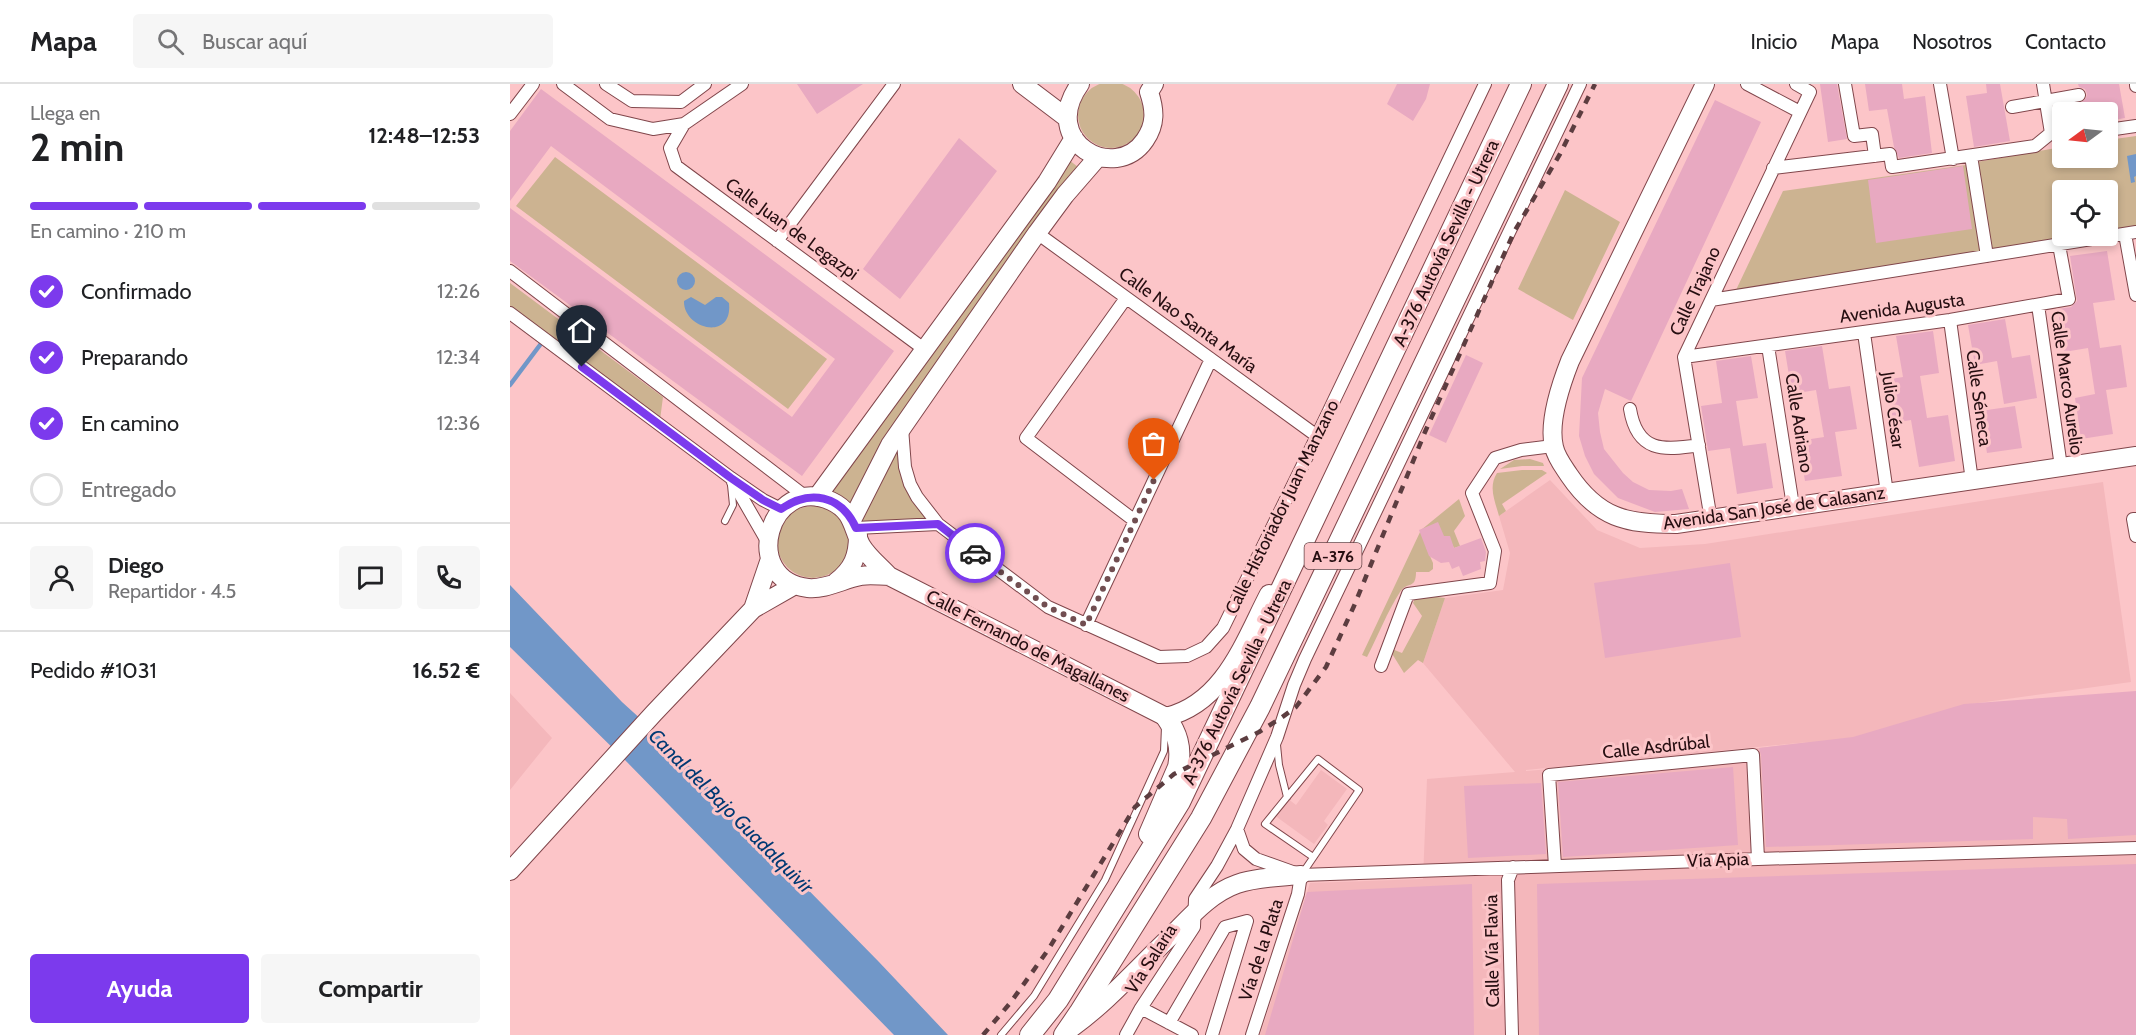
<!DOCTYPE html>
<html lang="es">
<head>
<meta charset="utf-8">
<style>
  :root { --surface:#fff; --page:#f6f6f6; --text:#202124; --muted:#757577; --line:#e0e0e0; --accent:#7c3aed }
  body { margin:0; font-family:Cabin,sans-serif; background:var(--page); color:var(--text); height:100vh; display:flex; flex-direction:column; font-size:22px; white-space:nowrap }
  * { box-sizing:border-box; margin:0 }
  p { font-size:20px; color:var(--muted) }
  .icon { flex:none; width:33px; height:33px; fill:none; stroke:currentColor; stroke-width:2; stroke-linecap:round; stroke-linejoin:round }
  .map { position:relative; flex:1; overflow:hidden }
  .sheet { display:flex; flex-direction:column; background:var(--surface); width:510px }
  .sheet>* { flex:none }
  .needle { width:39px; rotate:255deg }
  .fabs { position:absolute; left:1542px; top:18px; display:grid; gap:12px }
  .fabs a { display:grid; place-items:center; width:66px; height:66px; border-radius:6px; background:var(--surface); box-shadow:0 3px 9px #0003; font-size:30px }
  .pin { position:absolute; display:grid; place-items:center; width:51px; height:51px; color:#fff; margin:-62px -26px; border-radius:50% 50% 50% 0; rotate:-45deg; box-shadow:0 0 6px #0007 }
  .pin .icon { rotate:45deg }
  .courier { position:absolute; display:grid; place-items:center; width:60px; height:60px; margin:-30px; border:4px solid #7c3aed; border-radius:50%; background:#fff; color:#222; box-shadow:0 2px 8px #0007 }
  .headline em { font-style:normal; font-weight:800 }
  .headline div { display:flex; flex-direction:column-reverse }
  .headline { display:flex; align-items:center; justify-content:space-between; height:102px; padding:0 30px }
  h1 { font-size:39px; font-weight:800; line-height:45px }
  .bar { display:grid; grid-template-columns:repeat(4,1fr); gap:9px 6px; align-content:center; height:72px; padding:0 30px }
  .bar i { height:8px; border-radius:4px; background:var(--line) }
  .bar .selected { background:var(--accent) }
  .bar p { grid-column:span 4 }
  .line { display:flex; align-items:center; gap:15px; padding:0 30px; border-top:2px solid var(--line) }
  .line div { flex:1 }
  .round { display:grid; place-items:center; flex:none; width:63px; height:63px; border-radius:6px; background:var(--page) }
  ol { padding:0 30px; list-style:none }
  li { display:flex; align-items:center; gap:18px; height:66px }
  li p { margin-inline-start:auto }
  li .icon { padding:6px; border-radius:50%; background:var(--accent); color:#fff; stroke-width:4 }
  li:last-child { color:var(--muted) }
  li i { width:33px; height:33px; border:3px solid var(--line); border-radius:50% }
  .action { display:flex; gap:12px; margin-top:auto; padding:12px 30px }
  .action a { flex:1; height:69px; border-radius:6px; background:var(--accent); color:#fff; font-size:24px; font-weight:800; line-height:69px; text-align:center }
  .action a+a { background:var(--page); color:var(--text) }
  header { display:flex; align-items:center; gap:36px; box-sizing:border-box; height:84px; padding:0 30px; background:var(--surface); border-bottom:2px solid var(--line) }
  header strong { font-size:28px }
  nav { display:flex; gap:33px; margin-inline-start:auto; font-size:21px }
  .search { width:420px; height:54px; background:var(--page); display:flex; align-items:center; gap:15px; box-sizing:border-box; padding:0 21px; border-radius:6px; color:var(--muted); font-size:22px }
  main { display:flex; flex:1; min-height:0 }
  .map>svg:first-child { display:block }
</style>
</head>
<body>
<header>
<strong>Mapa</strong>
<div class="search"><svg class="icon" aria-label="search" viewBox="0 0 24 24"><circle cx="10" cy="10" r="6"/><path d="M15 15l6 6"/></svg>Buscar aquí</div>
<nav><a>Inicio</a><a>Mapa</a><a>Nosotros</a><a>Contacto</a></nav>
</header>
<main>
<section class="sheet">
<div class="headline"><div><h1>2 min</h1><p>Llega en</p></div><em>12:48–12:53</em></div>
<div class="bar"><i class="selected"></i><i class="selected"></i><i class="selected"></i><i></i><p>En camino · 210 m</p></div>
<ol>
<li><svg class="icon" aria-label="check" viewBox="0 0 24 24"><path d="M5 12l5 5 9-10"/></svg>Confirmado<p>12:26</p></li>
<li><svg class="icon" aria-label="check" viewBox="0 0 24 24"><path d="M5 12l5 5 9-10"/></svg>Preparando<p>12:34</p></li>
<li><svg class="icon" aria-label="check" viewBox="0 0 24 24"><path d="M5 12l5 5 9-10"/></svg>En camino<p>12:36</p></li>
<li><i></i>Entregado</li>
</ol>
<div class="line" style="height:108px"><a class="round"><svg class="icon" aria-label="person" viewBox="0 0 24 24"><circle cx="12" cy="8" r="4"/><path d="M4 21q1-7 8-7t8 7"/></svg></a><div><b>Diego</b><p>Repartidor · 4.5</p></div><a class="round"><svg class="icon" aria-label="chat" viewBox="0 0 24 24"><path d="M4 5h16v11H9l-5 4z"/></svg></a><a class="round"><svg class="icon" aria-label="phone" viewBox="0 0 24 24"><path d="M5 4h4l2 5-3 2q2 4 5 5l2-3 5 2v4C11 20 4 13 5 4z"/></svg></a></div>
<div class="line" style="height:78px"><div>Pedido #1031</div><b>16.52 €</b></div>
<div class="action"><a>Ayuda</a><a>Compartir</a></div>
</section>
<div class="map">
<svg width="1626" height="951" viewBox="0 0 1626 951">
  <rect width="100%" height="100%" fill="#fcc5c8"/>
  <path fill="#f4b7bb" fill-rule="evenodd" d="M1040,396l47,50 43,18 65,-4 398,-62 28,200 -160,22 165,-7v338h-876l50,-152 113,-4 4,-100 88,-7 -92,-109 22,-65 58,-8 7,-37 -11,-37zM1299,658l-171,20 -112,9v-1z
    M0,609l42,45 -42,52z
    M811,686l26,19 -23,32 4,4 -14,19 -40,-29 13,-17 9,7z"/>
  <path fill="#ccb391" d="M568 31a33 33 0 1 1 66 0a33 33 0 1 1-66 0Z
    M1626,52v92l-28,4v-42h-46v46h25l-96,15 -14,-89 85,-15v11h46v-18z
    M45,73l272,202 -39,50 -272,-203z
    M559,76l9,7 -225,341 -25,-17z
    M1456,81l14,87 -244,38 47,-99z
    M1055,106l55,32 -47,98 -55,-31z
    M0,199l153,114 -3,23 -150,-114z
    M386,359c3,29 11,54 31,77l-66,3z
    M1020,375l13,4 1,3h-22l-22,3 14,-9z
    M1012,386h20l5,3 -45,31 4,7 -7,5c-4,-15 -11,-29 -2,-43z
    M949,415l6,17 -11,15 6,15 -6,2 -6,-12h-4l-18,11 7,16v6l-4,3h-13c0,18 -9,9 -16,20 -13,20 -22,44 -33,65l-5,-2 59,-125z
    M267 458a36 36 0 1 1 72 0a36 36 0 1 1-72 0Z
    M910,511l25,3 -22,65 -5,-3 -14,13 -13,-21 1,-3 10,4 20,-37 -9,-13 2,-5z"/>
  <path fill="#7197c8" d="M1626,70v22l-2,1 1,5 -4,1 -4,-27z
    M167 197a9 9 0 1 1 18 0a9 9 0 1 1-18 0Z
    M181,213l14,8 11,-8h6l7,6c4,39 -46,26 -45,-2z
    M0,501l112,117 55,50 37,42 165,168 69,73h-54l-270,-276 -114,-112z"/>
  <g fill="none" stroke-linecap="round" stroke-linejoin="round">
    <path stroke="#7197c8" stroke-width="4.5" d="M0,301l33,-44"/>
  </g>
  <path fill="#e8a9c1" d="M287,0h66l-46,30z
    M887,0h33l-4,15 -13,22 -26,-17z
    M1310,0h17l10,55 -19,3z
    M1355,0h37l2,15 21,-3 7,57 -33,5 -5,-11 -7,-38 -18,2z
    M1476,0h14l10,57 -36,6 -8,-51 21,-3z
    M1568,0h41l6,34 -17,3v-9h-25l-2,-9 5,-5 1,-4 -2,-5 -6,-2z
    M31,5l186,137 167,125 -92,125 -292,-215v-53l282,209 43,-58 -284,-213 -41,55v-70z
    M1205,16l46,22 -130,279 -26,-12 -7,24 2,19 4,17 19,24 10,9 16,8 22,1 11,-2 7,20 -34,3 -37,-14 -24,-24 -9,-18 -6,-20 3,-58z
    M449,54l38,33 -97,128 -37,-30z
    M1453,82l9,63 -96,14 -8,-63z
    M1597,167l8,49 -22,3 7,45 21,-3 6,42 -21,3 7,44 -32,5 -6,-41 20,-4 -7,-46 -24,4 -6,-43 13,-2 6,-6 -7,-45z
    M1495,235l7,39 18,-3 7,43 -33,6 -7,-43 -22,4 -7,-40z
    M1423,247l6,42 -19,3 7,42 21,-3 7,46 -36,6 -8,-47 -19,3 -7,-43 18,-3 -7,-41z
    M1312,262l7,43 21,-3 7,43 -22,3 7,44 -37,5 -7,-40 26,-4 -8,-47 -24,4 -7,-43z
    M956,271l17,8 -37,80 -17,-8z
    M1241,272l7,42 -22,3 7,45 23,-3 7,45 -36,6 -7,-46 -22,3 -7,-45 21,-3 -6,-42z
    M1505,322l7,42 -35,5 -7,-42z
    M928,438l6,14h6l4,12 27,-10 5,14 -1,9 -5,1 1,7 -18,7 -4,-10 -7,3 -3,-7 -8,1 -12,-7 -10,-26z
    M1220,479l11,74 -136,21 -11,-75z
    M1626,607v144l-68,4 -1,-20 -34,-2v22l-267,8 -5,-92 -2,-7 94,-11 111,-33z
    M1223,683l5,78 -175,12 -5,-75z
    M1031,699l5,71 -78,4 -4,-72z
    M1626,780v171h-597l-2,-151z
    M962,800l2,151h-209l42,-143z"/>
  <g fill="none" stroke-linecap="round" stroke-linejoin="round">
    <defs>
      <path id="lane" d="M215,437l8,-16 -2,-20
        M767,661l2,20 8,32
        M792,790l57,-84 -41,-31 -53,65 48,33
        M491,951l33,-39 71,-116 59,-129 1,-24"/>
      <path id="street" d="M53,0l47,35 43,10 31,-5 58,-40
        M96,0l26,17 49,1 24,-18
        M1237,0l53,28
        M1335,0l9,52 18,-2 3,22
        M1430,0l13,75
        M1533,0l8,49
        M1626,0v2
        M1502,23l67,-12
        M0,30l23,-30
        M174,40l-14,24 6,18 248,183
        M1598,46l28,-4
        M1541,49l11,4
        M1461,72l16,100
        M1263,84l117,-14 2,13 143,-21 16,-13
        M527,149l280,203
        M1615,150l11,61
        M267,157l117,-157
        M0,187l296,226
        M616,214l-100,140 109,83
        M1201,216l425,-68
        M1528,221l23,162
        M0,229l221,165 32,22 18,9
        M1440,236l22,161
        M1354,249l23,160
        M1258,262l25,160
        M1174,273l266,-37 119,-21 -10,-54
        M1120,325c7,43 33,42 69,36
        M392,344l3,39 5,17 7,13 21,27 110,83 111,50 28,-1 19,-9 17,-19 94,-192 168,-352
        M223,398l34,59
        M1626,435h-3l3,17
        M1201,436l-27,-163 126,-265 -14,-8
        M346,444l82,-4
        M576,541l125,-266
        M871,582l27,-72 82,-11 5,-32 -23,-58 23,-35 26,-8 32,-4
        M727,745l7,20 12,10 45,16 457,-16 378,-11
        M1045,782l-6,-91 204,-20 5,104
        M631,924l51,27
        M659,939l56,-96 22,-6 -35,114
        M616,951l15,-27 53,-81 1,-28 22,-33 20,-37 40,-92 17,-52 11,-26 275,-575
        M742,951l46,-141 3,-19
        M1002,951l-4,-155 5,-13"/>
      <path id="secondary" d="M512,0l45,34
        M570,0c-42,58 35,100 65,56 11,-16 10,-30 4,-48l5,-8
        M1195,0l-135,277c-9,23 -22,61 -16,86 2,10 9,19 15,28 29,43 57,49 107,49l460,-68
        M307,413l230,-315 27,-44
        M342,436l38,-75 147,-212 28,-38 33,-38
        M379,492c-9,0 -19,-2 -28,0 -17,3 -36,14 -53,12 -69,-8 -39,-115 23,-87 22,10 21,26 30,44 7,12 19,21 28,31l277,141c58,-14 78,-75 103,-123
        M326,498c17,-13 22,-26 22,-47
        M243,525l17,-50
        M0,787l144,-158 99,-104 42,-24
        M560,945c38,-27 68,-62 102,-94 19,-19 39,-42 65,-51 20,-7 43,-7 64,-9"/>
      <path id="primary" d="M639,750l29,-67c4,-20 -1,-34 -12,-50
        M520,951l28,-35 122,-198 341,-718
        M554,951l15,-22 122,-195 59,-111 298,-623"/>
    </defs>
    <use href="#lane" stroke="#80464b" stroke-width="8"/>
    <use href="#street" stroke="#80464b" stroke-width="14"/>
    <use href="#secondary" stroke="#80464b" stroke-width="20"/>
    <use href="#primary" stroke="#80464b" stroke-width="22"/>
    <use href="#lane" stroke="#fff" stroke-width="6"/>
    <use href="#street" stroke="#fff" stroke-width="12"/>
    <use href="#secondary" stroke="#fff" stroke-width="18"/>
    <use href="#primary" stroke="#fff" stroke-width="20"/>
    <path stroke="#5c3d40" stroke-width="4.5" stroke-dasharray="8 8" stroke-linecap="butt" d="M473,951l28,-33 37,-52 87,-143 39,-33 85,-42 22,-14 15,-11 30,-40 28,-61 71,-174 89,-200 46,-78 35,-70"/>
  </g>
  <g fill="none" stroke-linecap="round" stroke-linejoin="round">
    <path stroke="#714e51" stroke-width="6" stroke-dasharray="0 10.8" d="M465,469l73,54 38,18 68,-145"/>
    <path stroke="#7c3aed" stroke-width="8" d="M72,283l149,111 32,22 18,9c29,-20 60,-14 75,19l82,-4 37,29"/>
  </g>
  <g text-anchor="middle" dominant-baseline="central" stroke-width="6" stroke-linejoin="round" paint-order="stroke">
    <rect fill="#fcc5c8" stroke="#664548" stroke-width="1.5" x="794.5" y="459" width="57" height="26" rx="4.5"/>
    <g font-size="16" font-weight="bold" fill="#260e11">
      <text x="823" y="472">A-376</text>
    </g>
    <g font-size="18" fill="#260e11" stroke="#fcc5c8">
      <text transform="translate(282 145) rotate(36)">Calle Juan de Legazpi</text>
      <text transform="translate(936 159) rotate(-65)">A-376 Autovía Sevilla - Utrera</text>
      <text transform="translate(1185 207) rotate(-65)">Calle Trajano</text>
      <text transform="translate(1392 224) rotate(-8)">Avenida Augusta</text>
      <text transform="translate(678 236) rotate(36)">Calle Nao Santa María</text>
      <text transform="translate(1557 299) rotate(82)">Calle Marco Aurelio</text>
      <text transform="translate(1469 314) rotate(82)">Calle Séneca</text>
      <text transform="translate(1383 326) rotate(82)">Julio César</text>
      <text transform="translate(1289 339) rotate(81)">Calle Adriano</text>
      <text transform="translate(772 423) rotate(-64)">Calle Historiador Juan Manzano</text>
      <text transform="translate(1264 424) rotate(-8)">Avenida San José de Calasanz</text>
      <text transform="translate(518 562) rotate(27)">Calle Fernando de Magallanes</text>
      <text transform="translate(727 598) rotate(-64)">A-376 Autovía Sevilla - Utrera</text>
      <text transform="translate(1146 663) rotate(-6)">Calle Asdrúbal</text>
      <text transform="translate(1208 776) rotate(-2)">Vía Apia</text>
      <text transform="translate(751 866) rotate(-72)">Vía de la Plata</text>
      <text transform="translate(982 867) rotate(-91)">Calle Vía Flavia</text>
      <text transform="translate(641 875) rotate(-57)">Vía Salaria</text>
    </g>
    <g font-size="20" font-style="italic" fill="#003973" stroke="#fcc5c8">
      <text transform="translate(221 727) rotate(45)">Canal del Bajo Guadalquivir</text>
    </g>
  </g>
</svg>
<div class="fabs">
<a><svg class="needle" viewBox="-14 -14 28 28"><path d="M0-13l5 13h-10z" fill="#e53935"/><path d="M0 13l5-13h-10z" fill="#757577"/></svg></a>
<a><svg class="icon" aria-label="locate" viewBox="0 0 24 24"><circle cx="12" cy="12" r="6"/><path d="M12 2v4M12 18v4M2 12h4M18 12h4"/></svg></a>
</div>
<div class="pin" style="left:644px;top:396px;background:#ea580c"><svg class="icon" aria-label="bag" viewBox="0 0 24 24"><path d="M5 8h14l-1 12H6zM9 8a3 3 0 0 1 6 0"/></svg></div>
<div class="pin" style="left:72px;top:283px;background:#1f2937"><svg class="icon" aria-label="home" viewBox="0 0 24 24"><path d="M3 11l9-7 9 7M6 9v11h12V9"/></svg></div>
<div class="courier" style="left:465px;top:469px"><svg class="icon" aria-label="car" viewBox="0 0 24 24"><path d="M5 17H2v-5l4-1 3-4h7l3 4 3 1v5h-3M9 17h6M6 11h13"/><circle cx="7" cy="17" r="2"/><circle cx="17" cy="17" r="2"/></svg></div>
</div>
</main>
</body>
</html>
